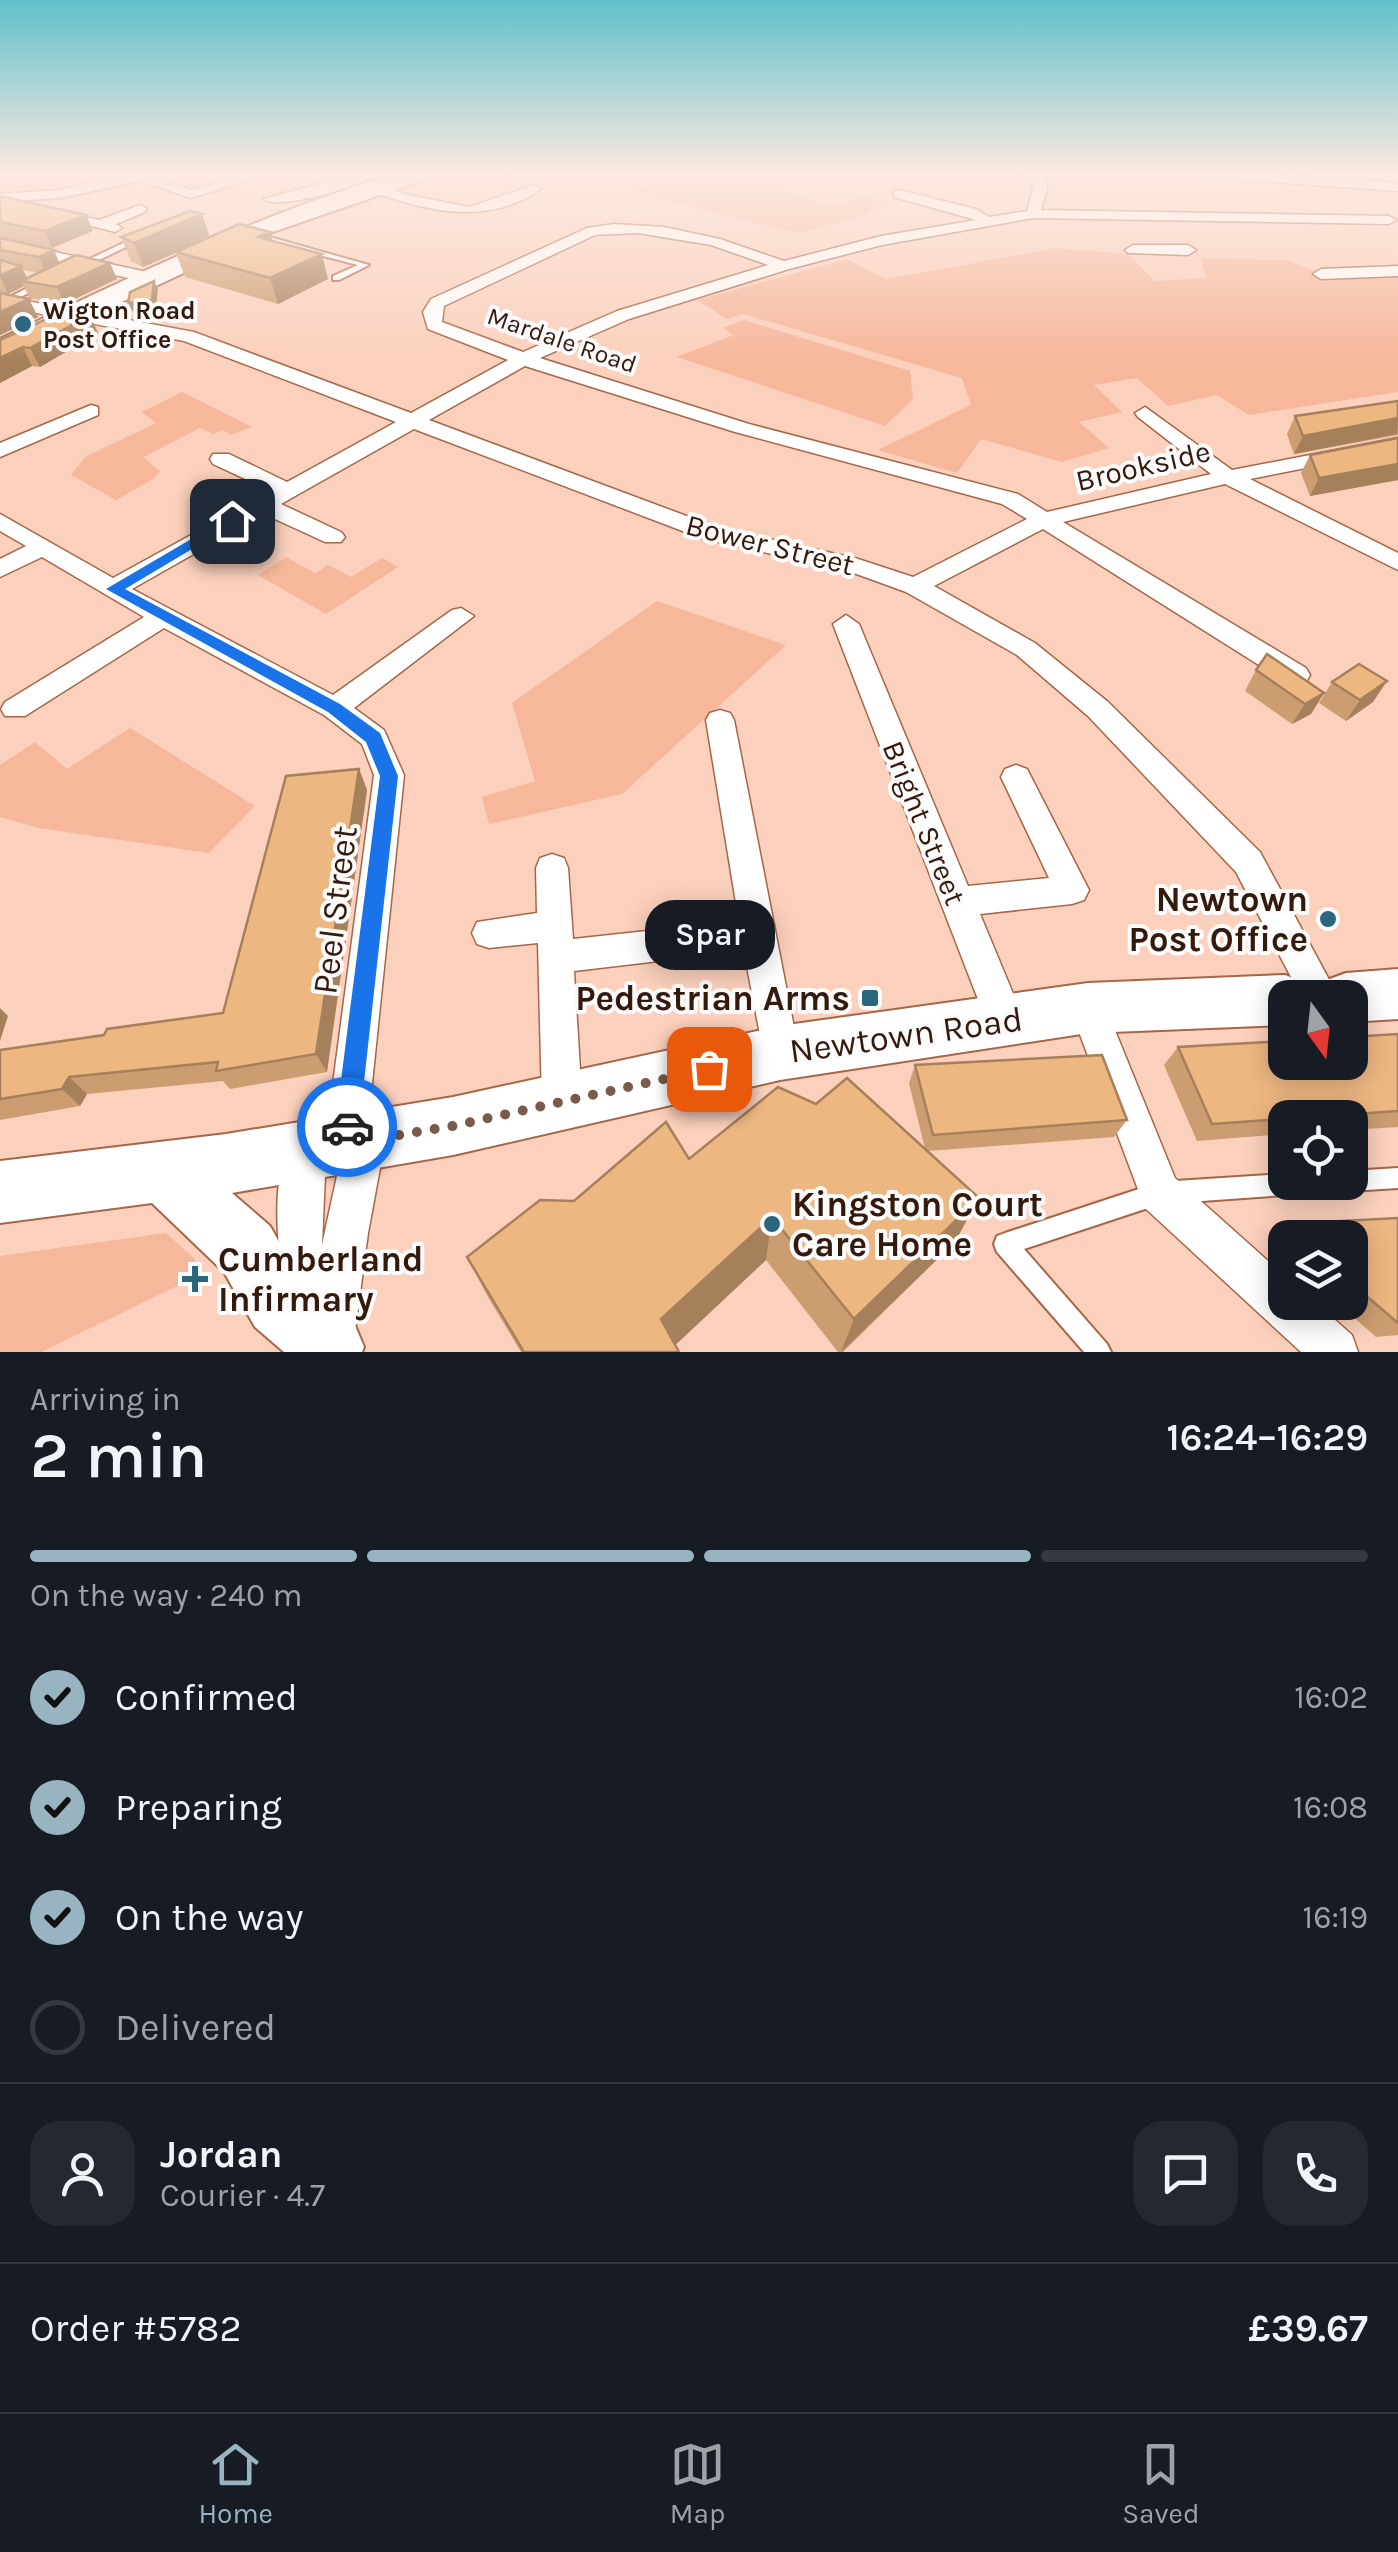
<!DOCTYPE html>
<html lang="en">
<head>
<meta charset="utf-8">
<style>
  :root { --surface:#171b24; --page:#242831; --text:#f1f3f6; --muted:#9ea1a6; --line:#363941; --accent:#97b4c0 }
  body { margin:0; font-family:Karla,sans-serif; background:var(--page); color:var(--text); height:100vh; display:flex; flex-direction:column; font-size:38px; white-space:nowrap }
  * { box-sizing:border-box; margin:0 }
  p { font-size:32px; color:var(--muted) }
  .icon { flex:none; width:55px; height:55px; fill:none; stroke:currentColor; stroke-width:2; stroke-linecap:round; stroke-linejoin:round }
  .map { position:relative; height:1352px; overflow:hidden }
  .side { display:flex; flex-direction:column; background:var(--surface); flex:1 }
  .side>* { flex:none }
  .needle { width:65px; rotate:165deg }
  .buttons { position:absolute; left:1268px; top:980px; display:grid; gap:20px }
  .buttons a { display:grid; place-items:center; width:100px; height:100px; border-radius:20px; background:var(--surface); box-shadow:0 5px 25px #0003; font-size:50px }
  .pin { position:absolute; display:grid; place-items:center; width:85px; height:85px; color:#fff; margin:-42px; border-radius:20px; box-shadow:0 5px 15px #0006 }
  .courier { position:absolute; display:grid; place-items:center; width:100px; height:100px; margin:-50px; border:8px solid #1a73e8; border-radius:50%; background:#fff; color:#222; box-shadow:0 2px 12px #0007 }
  .bubble { position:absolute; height:70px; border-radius:30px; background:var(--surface); box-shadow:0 5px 25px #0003; font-size:32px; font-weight:600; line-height:70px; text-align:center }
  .headline em { font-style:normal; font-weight:600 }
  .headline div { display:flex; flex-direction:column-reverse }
  .headline { display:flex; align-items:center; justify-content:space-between; height:170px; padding:0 30px }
  h1 { font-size:65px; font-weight:600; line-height:75px }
  .bar { display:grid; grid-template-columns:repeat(4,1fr); gap:15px 10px; align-content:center; height:120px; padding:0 30px }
  .bar i { height:12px; border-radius:8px; background:var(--line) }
  .bar .on { background:var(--accent) }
  .bar p { grid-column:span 4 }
  .line { display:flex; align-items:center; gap:25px; padding:0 30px; border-top:2px solid var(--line) }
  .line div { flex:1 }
  .round { display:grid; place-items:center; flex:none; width:105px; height:105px; border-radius:30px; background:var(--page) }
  ol { padding:0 30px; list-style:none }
  li { display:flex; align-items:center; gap:30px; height:110px }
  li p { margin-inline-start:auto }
  li .icon { padding:10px; border-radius:50%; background:var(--accent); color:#111; stroke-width:4 }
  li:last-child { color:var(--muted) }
  li i { width:55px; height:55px; border:5px solid var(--line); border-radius:50% }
  .tabs { display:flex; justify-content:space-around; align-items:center; height:140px; border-top:2px solid var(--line); background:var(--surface); font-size:28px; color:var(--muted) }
  .tabs a { display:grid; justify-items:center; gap:5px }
  .tabs .on { color:var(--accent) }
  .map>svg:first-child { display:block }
</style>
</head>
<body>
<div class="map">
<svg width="1398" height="1352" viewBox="0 0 1398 1352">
  <rect width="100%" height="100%" fill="#fbd0bc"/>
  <path fill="#f6b79b" d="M0,173h50l20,6 -41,13 -29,-2z
    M678,173h125l-26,16 53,17 32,-10 24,8 -23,12 -66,17 -165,-41z
    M1056,248l72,6 27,27 52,-3 -7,-20 86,2 49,18 63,-2v116l-149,23 -32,-20 -49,11 -31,-28 -43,7 28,27 -43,10 30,26 -47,14 -81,-23 -24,34 -79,-23 93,-45 -9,-27 -219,-64 -16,5 -30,-19 150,-41 39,20z
    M744,320l166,51 3,28 -28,27 -208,-69 56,-22 -10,-7z
    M182,392l70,35 -21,8 -8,-5 -10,4 -13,-6 -57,29 17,14 -7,8 -37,21 -45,-25 14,-18 71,-34 -14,-11z
    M286,557l29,16 13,-8 23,12 31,-19 16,9 -72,47 -68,-39z
    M657,601l129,44 -164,149 -133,30 -7,-27 53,-16 -23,-78z
    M130,728l125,78 -46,47 -170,-25 -39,-11v-52l35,-23 32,27z
    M166,1233l28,25 6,17 -159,77h-41v-96z"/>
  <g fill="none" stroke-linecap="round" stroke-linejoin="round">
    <defs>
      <path id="service" d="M253,234h6l110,31 -30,15h-6v-4l25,-11 -105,-27z
        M136,237l7,2 -59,28 -7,-2z
        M41,281l7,2 -41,21 -7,-2z
        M1398,1168v20l-48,3 -7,-3 -3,-6h10v-11z
        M1285,1174v8h51l-3,7 -7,3 -166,12 -136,45 83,95 4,8h-27l-87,-100 -3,-8 3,-8 8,-3 155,-51z"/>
      <path id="minor" d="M133,173h32l-10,4 36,13 60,-17h22l-82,25 -51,-17 -80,17 -60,4v-8l60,-4z
        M359,173h21c-19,12 -98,38 -117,26z
        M1030,173h14l3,17 -6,20 348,6 7,4 -7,4 -356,-6 -151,27 -93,24 -160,50 -89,39 209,66 269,70 29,18 164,-38 -73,-57 -3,-4 10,-6 87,63 166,-32v12l-148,29 148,74v17l-173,-86 -162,38 243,146 4,7 -4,7h-20l-243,-153 -109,57 101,57 73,59 152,150 79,146h-37l-66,-126 -148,-156 -71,-61 -111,-63 -55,-20 -150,-34 -287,-109 -133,75 60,28 4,5 -4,5h-16l-61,-28 -132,75 201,106 119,-85 9,-2 13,8 -120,92 30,22 20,45 -36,347 11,5 6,14 -17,92 -15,113 -2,6h-42l-1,-15 -9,-4c-22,-53 -31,-143 -9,-197l15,-6 15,6 6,15 -4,94 18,-83 -9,-4 -6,-14 49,-369 -12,-31 -38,-29 -160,-87 -139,88h-20l-4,-7 4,-7 139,-85 -102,-60 -42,20v-18l26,-13 -26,-15v-17l113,64 158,-87 -58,-27 -3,-5 3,-5h16l58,28 109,-60 -212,-81 -184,-35v-10l194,36 217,81 97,-53 -80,-31 -5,-17 8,-13 156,-71 27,-4 50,3 56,12 64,22 97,-25 95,-16 -82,-23v-6l5,-1 77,19 13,8 38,-6 6,-21zM638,233l73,12 57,20 -151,46 -94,41 -81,-30 2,-16 151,-71zM525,366l210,66 267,72 25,15 -114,58 -55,-18 -142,-32 -287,-107z
        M1194,173h64l140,10v8l-197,-14z
        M372,183l36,12 61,12 65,-22 7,4c-54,38 -116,22 -174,1v-6z
        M140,205l7,4 -2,3 -29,12 6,4 -7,4 -66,-17 7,-4 43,9z
        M0,240l147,32 8,5 -8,5 -147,-32z
        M1133,245h55l8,5 -8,5 -60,-2 -3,-3z
        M1398,266v10l-77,3 -8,-5 8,-5z
        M91,405l7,2v8l-98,42v-14z
        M846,615l13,9 109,262 81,-8 -48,-101 4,-8 11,-4 11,4 62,121 -5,10 -12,4 -92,10 44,106 -6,12 -13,6 -13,-6 -6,-12 -153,-396z
        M720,710l10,3 4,7 65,333 -5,13 -14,6 -14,-6 -22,-115 -170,20 8,131 -6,14 -14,6 -14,-6 -6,-14 -4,-159 -49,5 -12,-4 -5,-11 5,-11 60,-9 -1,-45 4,-10 12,-4 12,4 4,10 5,71 166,-18 -33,-201 4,-7z
        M1088,991l13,5 74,182 110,98v26h30l37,33 6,17h-57l-156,-144 -75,-200 5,-12z"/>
      <path id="secondary" d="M1398,969v50l-48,3v-24h-30l7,-18 19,-7z
        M1285,975l19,7 7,16h-26v27l-197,8 -308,47 -327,75 -221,38 38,33 31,55 53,42 10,24 -2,5h-78l-29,-25 -31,-55 -72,-69 -152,20v-62l226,-27 227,-37 327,-71 308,-43z"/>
      <path id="primary" d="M398,173h34l-3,5 -162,56 -267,125v-20c130,-62 259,-125 398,-166z"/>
    </defs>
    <use href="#service" stroke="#a66647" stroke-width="4"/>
    <use href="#minor" stroke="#a66647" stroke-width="3"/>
    <use href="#secondary" stroke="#a66647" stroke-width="4"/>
    <use href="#primary" stroke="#a66647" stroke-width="4"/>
    <use href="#service" fill="#fff" fill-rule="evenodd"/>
    <use href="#minor" fill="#fff" fill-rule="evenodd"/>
    <use href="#secondary" fill="#fff" fill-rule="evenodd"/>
    <use href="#primary" fill="#fff" fill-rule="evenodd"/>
  </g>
  <path fill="#cc9d70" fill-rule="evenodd" d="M0,196l86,19 7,16 -41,17 -52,-10z
    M121,237h89l63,4 55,38 -50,25 -93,-27 -9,-24 -33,14 -12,-6z
    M0,238l54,12 5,13h51l7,16 -53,25 -35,-6 -5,-12 -16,8 30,23 -38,18zM23,270l16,3 -12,5z
    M90,315l8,18 -58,34 -8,-1 -32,17v-43z
    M1398,401v34l-104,19 -7,-20 8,-18z
    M1398,438v42l-88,16 -9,-23 9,-18z
    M1256,670l68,23 -13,21 -19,10 -47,-33z
    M1332,682l41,20 -27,19 -27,-18z
    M359,769l8,21 -40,282 -97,17 -7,-8 -136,13 -7,12 -80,14v-70l104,-15 119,-22z
    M1398,1034v93l-48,3v-12h-65v16l-88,7 -33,-76 14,-18z
    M915,1065l212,55 -13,17 -186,14 27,91 -112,110h-5l-72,-92 -91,85 4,7h-158l-33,-55 -21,-40 107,-56 115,-42 127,-55 109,45 -16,-66z
    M1398,1218v117l-22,2 -40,-35h14v-64h-64l19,-15z"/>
  <path fill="#a6805b" d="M202,214l8,24 -67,29 -9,-24z
    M86,215l7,16 -41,17 -7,-17z
    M270,232l8,24 -20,-19z
    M54,250l7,17 -14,7 -8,-17z
    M322,254l6,25 -50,25 -8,-26z
    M110,263l7,16 -53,25 -7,-17z
    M21,266l8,16 -8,-1 3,5 -16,8 -8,-18z
    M154,281l4,8 -2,19 -24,3 -4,-8z
    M29,299l9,18 -38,18v-23z
    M90,315l8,18 -58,34 -10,-19z
    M23,347l9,19 -32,17v-25z
    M1398,418l-1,16 -103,20 9,-18z
    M1398,464v16l-88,16 9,-18z
    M1387,681l-14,21 -27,19 14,-21z
    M1324,693l-13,21 -19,10 13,-20z
    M359,769l8,21 -40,282 -11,-18z
    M0,1008l8,8 -8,25z
    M69,1077l18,17 -7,12 -18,-17z
    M979,1198l-24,44 -114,110 13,-33z
    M772,1217l-6,43 -98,92 -7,-33z"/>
  <path fill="#edb782" stroke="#a6805b" stroke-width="2.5" d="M0,196l86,19 -41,16 -45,-9z
    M190,211l12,3 -68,29 -13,-6z
    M239,224l31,8 -12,5 64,17 -52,24 -94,-26z
    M0,238l54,12 -15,7 -39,-7z
    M76,255l34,8 -53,24 -36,-6z
    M0,260l21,6 -21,10z
    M154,281l-2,19 -24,3 2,-11z
    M0,293l29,6 -29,13z
    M66,310l24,5 -60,33 -7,-1 -23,11v-18z
    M1398,401v17l-95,18 -8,-20z
    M1398,438v26l-79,14 -9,-23z
    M1267,654l57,39 -19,11 -49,-34z
    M1359,664l28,17 -27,19 -28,-18z
    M359,769l-43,285 -100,17 2,-9 -149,15 -7,12 -62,10v-49l104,-15 3,-6 116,-16 63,-237z
    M1398,1034v77l-186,13 -34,-77 107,-6v21h65v-25z
    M1102,1055l25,65 -194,15 -18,-70z
    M847,1078l132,120 -125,121 -82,-102 -111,102 18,33h-155l-57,-95 73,-57 34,1 92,-79 23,37 89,-72 38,17z
    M1398,1218v105l-48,-41v-44h-39l-6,-15z"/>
  <linearGradient id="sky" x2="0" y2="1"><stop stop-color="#60c0cb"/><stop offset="0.48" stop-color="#fdeae1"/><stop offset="1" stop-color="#fdeae1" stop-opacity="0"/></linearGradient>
  <rect width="1398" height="362" fill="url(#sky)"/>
  <path fill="#1a73e8" d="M227,518l12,3 -114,68 215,115 40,29 18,43 -39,351 -4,9 -8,3 -8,-3 -4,-9 45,-351 -14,-34 -38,-30 -222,-123z"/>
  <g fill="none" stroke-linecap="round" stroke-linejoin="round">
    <path stroke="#7a5a4a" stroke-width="10" stroke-dasharray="0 18" d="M347,1127l-2,17 108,-18 256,-57"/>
  </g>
  <g fill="#2a677e" stroke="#fbfbfb" stroke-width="4">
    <circle cx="23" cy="324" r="10"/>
    <circle cx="1328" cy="919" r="10"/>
    <rect x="860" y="988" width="20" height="20" rx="5"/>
    <circle cx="772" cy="1224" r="10"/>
    <path d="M190 1264h10v10h10v10h-10v10h-10v-10h-10v-10h10z"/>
  </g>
  <g text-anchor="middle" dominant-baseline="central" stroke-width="8" stroke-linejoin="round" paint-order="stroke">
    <g font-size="25" font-weight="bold" fill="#341a0d" stroke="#fbfbfb" text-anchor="start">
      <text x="43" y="310">Wigton Road<tspan x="43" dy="29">Post Office</tspan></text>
    </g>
    <g font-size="25" fill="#341a0d" stroke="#fbfbfb">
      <text transform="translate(562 340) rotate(19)">Mardale Road</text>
    </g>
    <g font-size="30" fill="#341a0d" stroke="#fbfbfb">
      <text transform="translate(1143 466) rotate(-13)">Brookside</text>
      <text transform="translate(770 545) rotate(14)">Bower Street</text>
      <text transform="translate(924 823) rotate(68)">Bright Street</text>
    </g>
    <g font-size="35" font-weight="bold" fill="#341a0d" stroke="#fbfbfb" text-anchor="end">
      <text x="1308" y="899">Newtown<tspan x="1308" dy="40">Post Office</tspan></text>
      <text x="850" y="998">Pedestrian Arms</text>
      <text x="792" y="1204" text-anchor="start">Kingston Court<tspan x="792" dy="40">Care Home</tspan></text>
      <text x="218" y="1259" text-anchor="start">Cumberland<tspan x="218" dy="40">Infirmary</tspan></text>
    </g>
    <g font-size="35" fill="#341a0d" stroke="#fbfbfb">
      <text transform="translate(335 910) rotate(-83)">Peel Street</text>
      <text transform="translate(906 1035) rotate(-8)">Newtown Road</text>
    </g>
  </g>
</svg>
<div class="buttons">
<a><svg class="needle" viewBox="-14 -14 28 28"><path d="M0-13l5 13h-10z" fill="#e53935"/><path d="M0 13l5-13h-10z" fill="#9ea1a6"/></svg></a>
<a><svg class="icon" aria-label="locate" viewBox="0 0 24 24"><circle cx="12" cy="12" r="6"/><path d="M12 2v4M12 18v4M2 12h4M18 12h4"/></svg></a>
<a><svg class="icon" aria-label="layers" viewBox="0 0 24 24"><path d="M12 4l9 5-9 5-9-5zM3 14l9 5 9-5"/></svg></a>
</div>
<div class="pin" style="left:709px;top:1069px;background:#ea580c"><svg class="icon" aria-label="bag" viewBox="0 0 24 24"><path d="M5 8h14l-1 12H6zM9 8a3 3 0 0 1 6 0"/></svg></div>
<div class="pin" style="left:232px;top:521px;background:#1f2937"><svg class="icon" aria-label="home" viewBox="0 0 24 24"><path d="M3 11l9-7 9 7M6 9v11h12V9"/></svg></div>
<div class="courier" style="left:347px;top:1127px"><svg class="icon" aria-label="car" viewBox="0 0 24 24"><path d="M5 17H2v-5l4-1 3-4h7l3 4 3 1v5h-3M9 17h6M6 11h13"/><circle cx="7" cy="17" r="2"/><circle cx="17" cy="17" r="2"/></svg></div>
<div class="bubble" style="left:645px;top:900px;width:130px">Spar</div>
</div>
<section class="side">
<div class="headline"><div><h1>2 min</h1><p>Arriving in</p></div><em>16:24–16:29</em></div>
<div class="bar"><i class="on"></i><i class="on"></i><i class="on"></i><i></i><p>On the way · 240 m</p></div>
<ol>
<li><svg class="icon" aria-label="check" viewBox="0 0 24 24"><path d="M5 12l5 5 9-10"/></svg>Confirmed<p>16:02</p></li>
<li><svg class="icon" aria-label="check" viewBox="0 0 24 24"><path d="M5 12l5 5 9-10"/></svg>Preparing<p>16:08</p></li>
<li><svg class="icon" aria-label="check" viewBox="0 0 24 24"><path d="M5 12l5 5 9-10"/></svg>On the way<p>16:19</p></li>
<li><i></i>Delivered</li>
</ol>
<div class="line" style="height:180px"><a class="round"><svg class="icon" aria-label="person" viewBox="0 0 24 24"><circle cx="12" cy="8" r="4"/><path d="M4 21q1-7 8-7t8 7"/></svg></a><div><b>Jordan</b><p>Courier · 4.7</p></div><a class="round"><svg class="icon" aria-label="chat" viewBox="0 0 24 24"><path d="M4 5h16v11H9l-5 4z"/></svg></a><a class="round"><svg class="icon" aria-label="phone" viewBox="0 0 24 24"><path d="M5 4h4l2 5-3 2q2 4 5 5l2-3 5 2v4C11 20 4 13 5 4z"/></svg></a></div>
<div class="line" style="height:130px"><div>Order #5782</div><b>£39.67</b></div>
</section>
<nav class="tabs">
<a class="on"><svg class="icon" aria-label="home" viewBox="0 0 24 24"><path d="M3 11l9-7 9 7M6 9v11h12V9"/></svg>Home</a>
<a><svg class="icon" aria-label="map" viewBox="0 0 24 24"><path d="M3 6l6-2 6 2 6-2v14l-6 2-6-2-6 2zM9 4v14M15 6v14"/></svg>Map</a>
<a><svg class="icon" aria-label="saved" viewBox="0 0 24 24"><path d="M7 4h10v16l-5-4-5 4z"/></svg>Saved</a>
</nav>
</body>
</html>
